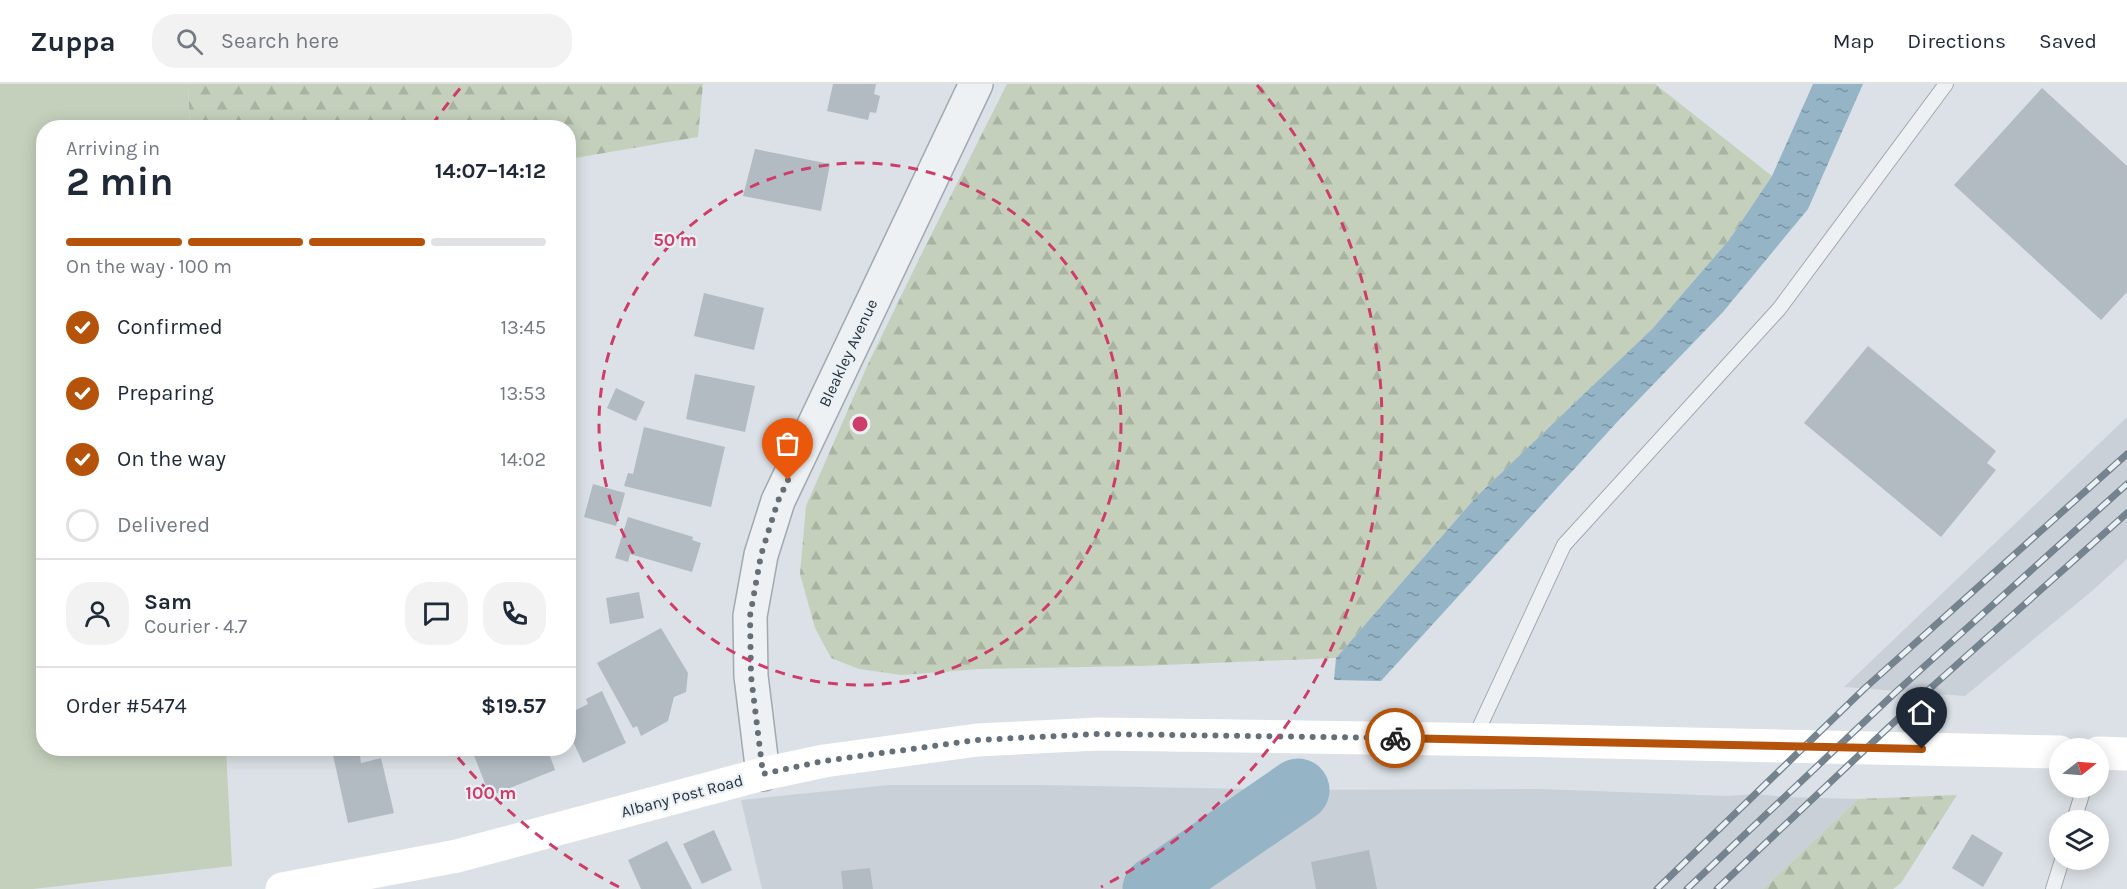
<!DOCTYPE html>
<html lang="en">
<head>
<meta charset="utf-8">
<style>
  :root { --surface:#fff; --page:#f2f2f3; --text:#1f2937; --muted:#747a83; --line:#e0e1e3; --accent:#b45309 }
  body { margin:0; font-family:Karla,sans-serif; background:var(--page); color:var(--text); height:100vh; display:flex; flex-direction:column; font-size:22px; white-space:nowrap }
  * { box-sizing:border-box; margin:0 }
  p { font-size:20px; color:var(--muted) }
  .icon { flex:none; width:33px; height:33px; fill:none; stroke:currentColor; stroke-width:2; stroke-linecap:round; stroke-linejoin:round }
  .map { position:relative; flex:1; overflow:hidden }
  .details { position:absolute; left:36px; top:36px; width:540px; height:636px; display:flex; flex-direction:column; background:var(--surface); border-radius:24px; box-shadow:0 3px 15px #0003 }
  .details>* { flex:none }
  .needle { width:39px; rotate:73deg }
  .controls { position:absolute; left:2049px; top:654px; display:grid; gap:12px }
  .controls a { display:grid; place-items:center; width:60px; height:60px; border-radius:50%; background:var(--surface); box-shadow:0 3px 15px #0003; font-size:30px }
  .pin { position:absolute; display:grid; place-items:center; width:51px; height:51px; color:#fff; margin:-62px -26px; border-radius:50% 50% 50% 0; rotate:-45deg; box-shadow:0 0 6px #0007 }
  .pin .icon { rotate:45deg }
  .courier { position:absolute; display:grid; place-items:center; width:60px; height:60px; margin:-30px; border:4px solid #b45309; border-radius:50%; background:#fff; color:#222; box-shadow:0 2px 8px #0007 }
  .overview em { font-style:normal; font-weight:700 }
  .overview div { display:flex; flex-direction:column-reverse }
  .overview { display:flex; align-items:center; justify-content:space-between; height:102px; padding:0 30px }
  h1 { font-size:39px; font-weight:700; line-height:45px }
  .bar { display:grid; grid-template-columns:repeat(4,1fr); gap:9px 6px; align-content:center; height:72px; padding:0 30px }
  .bar i { height:8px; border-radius:4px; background:var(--line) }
  .bar .on { background:var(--accent) }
  .bar p { grid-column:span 4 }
  .line { display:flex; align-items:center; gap:15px; padding:0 30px; border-top:2px solid var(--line) }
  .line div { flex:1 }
  .round { display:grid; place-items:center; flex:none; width:63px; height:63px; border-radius:24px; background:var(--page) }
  ol { padding:0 30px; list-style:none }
  li { display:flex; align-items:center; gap:18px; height:66px }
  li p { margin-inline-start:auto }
  li .icon { padding:6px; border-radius:50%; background:var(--accent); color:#fff; stroke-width:4 }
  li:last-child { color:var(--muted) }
  li i { width:33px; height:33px; border:3px solid var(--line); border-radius:50% }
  header { display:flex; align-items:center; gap:36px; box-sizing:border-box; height:84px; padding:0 30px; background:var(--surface); border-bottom:2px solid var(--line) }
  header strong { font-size:28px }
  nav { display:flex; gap:33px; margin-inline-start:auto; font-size:21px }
  .search { width:420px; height:54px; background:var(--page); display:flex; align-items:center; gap:15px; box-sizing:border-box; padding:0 21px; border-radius:24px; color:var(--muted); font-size:22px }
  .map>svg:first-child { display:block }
</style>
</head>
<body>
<header>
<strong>Zuppa</strong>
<div class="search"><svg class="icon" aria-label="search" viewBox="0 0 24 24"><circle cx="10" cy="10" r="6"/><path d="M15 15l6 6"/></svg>Search here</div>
<nav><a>Map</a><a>Directions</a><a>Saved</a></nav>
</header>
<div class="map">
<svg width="2127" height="805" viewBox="0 0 2127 805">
  <defs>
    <pattern id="forest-firs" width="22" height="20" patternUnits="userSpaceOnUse" patternTransform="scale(1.5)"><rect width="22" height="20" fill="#c4d0bc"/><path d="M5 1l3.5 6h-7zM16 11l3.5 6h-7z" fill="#a8b3a2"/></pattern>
    <pattern id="water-ripples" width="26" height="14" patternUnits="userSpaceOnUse" patternTransform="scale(1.5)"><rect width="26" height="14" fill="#95b5c7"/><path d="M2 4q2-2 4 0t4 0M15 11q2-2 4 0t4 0" fill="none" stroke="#7994a3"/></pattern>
  </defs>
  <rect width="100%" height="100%" fill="#dbe1e6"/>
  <path fill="#c9d0d8" d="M2127,333v142l-35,32 -127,105 -121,-9z
    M889,701h152l257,5 242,-1 187,7 29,-2 28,3 74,2 -95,90h-1001l-21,-89z"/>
  <path fill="#c4d0bc" d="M0,0h188l2,43 -146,1v620l182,1 6,117 -199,23h-33z"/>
  <path fill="url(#forest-firs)" d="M188,0h515l-5,53 -129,22 -1,-31 -378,-1z
    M1007,0h648l117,92 -43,64 -76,88 -177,169 -140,161 -197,8 -160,3 -77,6 -43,-6 -28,-11 -16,-30 -15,-54 6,-68 62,-142 56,-115z
    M1957,711l-56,88 -8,6h-130l95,-90z"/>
  <path fill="url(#water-ripples)" d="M1813,0h50l-55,125 -85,103 -105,109 -237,260 -47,-1 2,-22 140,-161 177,-169 76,-88 43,-64z"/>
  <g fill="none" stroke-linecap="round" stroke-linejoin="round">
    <path stroke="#95b5c7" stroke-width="63" d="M1154,805l144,-99"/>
  </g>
  <path fill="#b2bbc2" d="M833,0h43l-2,10 6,2 -4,17 -6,-1 -2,8 -41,-9z
    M2042,4l85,78v126l-26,28 -147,-135z
    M755,65l75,15 -9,47 -78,-15z
    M704,209l60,15 -10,42 -60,-14z
    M1868,262l128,105 -9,12 9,7 -55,67 -137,-114z
    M695,290l60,12 -10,46 -59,-13z
    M616,304l29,14 -9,19 -29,-13z
    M644,343l81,20 -14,60 -87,-21 4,-13 5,1z
    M593,400l32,9 -9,33 -32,-9z
    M628,433l65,20 -1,3 9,3 -9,29 -62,-18 -2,8 -13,-4z
    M639,508l5,26 -34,6 -4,-26z
    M661,544l27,45 -2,19 -12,5 -6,24 -27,15 -4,-10 -4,2 -36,-65z
    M602,607l24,52 -43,20 -15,-32v-23l5,-3 3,5 12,-6 -2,-5z
    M471,664h76l8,22 -65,26z
    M359,665l2,14 20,-5 13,55 -46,10 -15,-68z
    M714,746l18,40 -30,14 -19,-40z
    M1972,750l31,19 -20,34 -31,-19z
    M667,757l25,48h-51l-13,-29z
    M1369,766l8,39h-61l-5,-27z
    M870,784l3,21h-30l-2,-18z"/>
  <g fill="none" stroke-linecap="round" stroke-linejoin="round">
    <defs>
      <path id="service" d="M1474,655l90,-194 215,-236 167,-225
        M2074,736l10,-32
        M2053,805l9,-29"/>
      <path id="tertiary" d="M763,690l-12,-98 -1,-60 11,-61 17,-54 198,-417"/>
    </defs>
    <use href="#service" stroke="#a1a9b0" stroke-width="16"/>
    <use href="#tertiary" stroke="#a1a9b0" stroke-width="36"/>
    <use href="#service" stroke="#eef1f4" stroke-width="14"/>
    <use href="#tertiary" stroke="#eef1f4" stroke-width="33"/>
    <path stroke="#fff" stroke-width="33" d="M2098,669l29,1
      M282,805l175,-33 306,-82 61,-13 153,-21 121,-6 409,6 553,12"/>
    <defs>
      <path id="rail" d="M1657,805l208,-201 262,-234
        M1687,805l210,-198 230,-207
        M1717,805l208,-196 202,-180"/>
    </defs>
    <use href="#rail" stroke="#75838f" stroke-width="7"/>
    <use href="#rail" stroke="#eaf0f4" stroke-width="4.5" stroke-dasharray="14" stroke-linecap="butt"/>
  </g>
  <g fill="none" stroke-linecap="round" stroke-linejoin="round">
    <path stroke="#656f78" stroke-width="6" stroke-dasharray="0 10.8" d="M788,396l-10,21 -17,54 -11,61 1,60 12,98 61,-13 153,-21 121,-6 297,4"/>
    <path stroke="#b45309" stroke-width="8" d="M1395,654l527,11"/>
  </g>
  <g fill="none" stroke="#ce3d69" stroke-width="3" stroke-dasharray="10 8">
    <circle cx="860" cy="340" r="261"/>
    <path d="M619 803A522 522 0 0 1 451 665M432 41A522 522 0 0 1 463 1M1257 1A522 522 0 0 1 1101 803"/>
  </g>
  <g text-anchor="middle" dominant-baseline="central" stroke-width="4.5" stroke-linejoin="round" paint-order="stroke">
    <g font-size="16" fill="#25313c" stroke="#eaf0f4">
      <text transform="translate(848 269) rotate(-65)">Bleakley Avenue</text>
      <text transform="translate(682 712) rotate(-15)">Albany Post Road</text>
    </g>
  </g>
  <circle cx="860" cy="340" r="9" fill="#ce3d69" stroke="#eaf0f4" stroke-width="3"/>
  <g font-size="18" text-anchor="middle" font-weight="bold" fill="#ce3d69" stroke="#eaf0f4" stroke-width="4.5" stroke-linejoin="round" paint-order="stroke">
    <text x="675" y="162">50 m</text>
    <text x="491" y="715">100 m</text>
  </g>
</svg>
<div class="controls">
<a><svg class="needle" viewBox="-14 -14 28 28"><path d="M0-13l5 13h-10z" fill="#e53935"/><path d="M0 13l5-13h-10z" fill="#747a83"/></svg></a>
<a><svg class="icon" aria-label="layers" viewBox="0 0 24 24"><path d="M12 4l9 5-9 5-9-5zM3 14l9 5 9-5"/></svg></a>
</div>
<div class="pin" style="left:788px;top:396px;background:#ea580c"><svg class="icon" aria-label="bag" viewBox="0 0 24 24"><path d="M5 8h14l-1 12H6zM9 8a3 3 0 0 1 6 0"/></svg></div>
<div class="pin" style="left:1922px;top:665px;background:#1f2937"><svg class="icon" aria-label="home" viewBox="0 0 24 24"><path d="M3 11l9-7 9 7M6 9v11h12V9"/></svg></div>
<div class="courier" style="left:1395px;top:654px"><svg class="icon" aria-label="bike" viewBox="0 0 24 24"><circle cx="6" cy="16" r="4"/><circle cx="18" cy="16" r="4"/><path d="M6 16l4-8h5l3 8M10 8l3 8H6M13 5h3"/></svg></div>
<section class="details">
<div class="overview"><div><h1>2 min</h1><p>Arriving in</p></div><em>14:07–14:12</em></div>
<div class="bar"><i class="on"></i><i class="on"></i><i class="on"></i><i></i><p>On the way · 100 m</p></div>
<ol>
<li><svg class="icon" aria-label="check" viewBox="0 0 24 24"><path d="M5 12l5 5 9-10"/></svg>Confirmed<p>13:45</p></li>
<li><svg class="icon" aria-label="check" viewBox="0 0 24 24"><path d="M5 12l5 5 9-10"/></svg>Preparing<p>13:53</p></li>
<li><svg class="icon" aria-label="check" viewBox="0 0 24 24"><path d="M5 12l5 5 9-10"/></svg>On the way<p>14:02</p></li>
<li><i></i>Delivered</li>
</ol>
<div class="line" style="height:108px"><a class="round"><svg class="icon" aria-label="person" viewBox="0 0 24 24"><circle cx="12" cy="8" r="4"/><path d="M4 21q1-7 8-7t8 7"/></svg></a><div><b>Sam</b><p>Courier · 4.7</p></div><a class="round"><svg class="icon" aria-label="chat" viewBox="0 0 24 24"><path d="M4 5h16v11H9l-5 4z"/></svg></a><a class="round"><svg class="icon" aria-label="phone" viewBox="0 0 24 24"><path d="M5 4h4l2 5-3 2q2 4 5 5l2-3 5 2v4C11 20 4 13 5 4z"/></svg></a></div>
<div class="line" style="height:78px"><div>Order #5474</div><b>$19.57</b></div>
</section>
</div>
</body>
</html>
